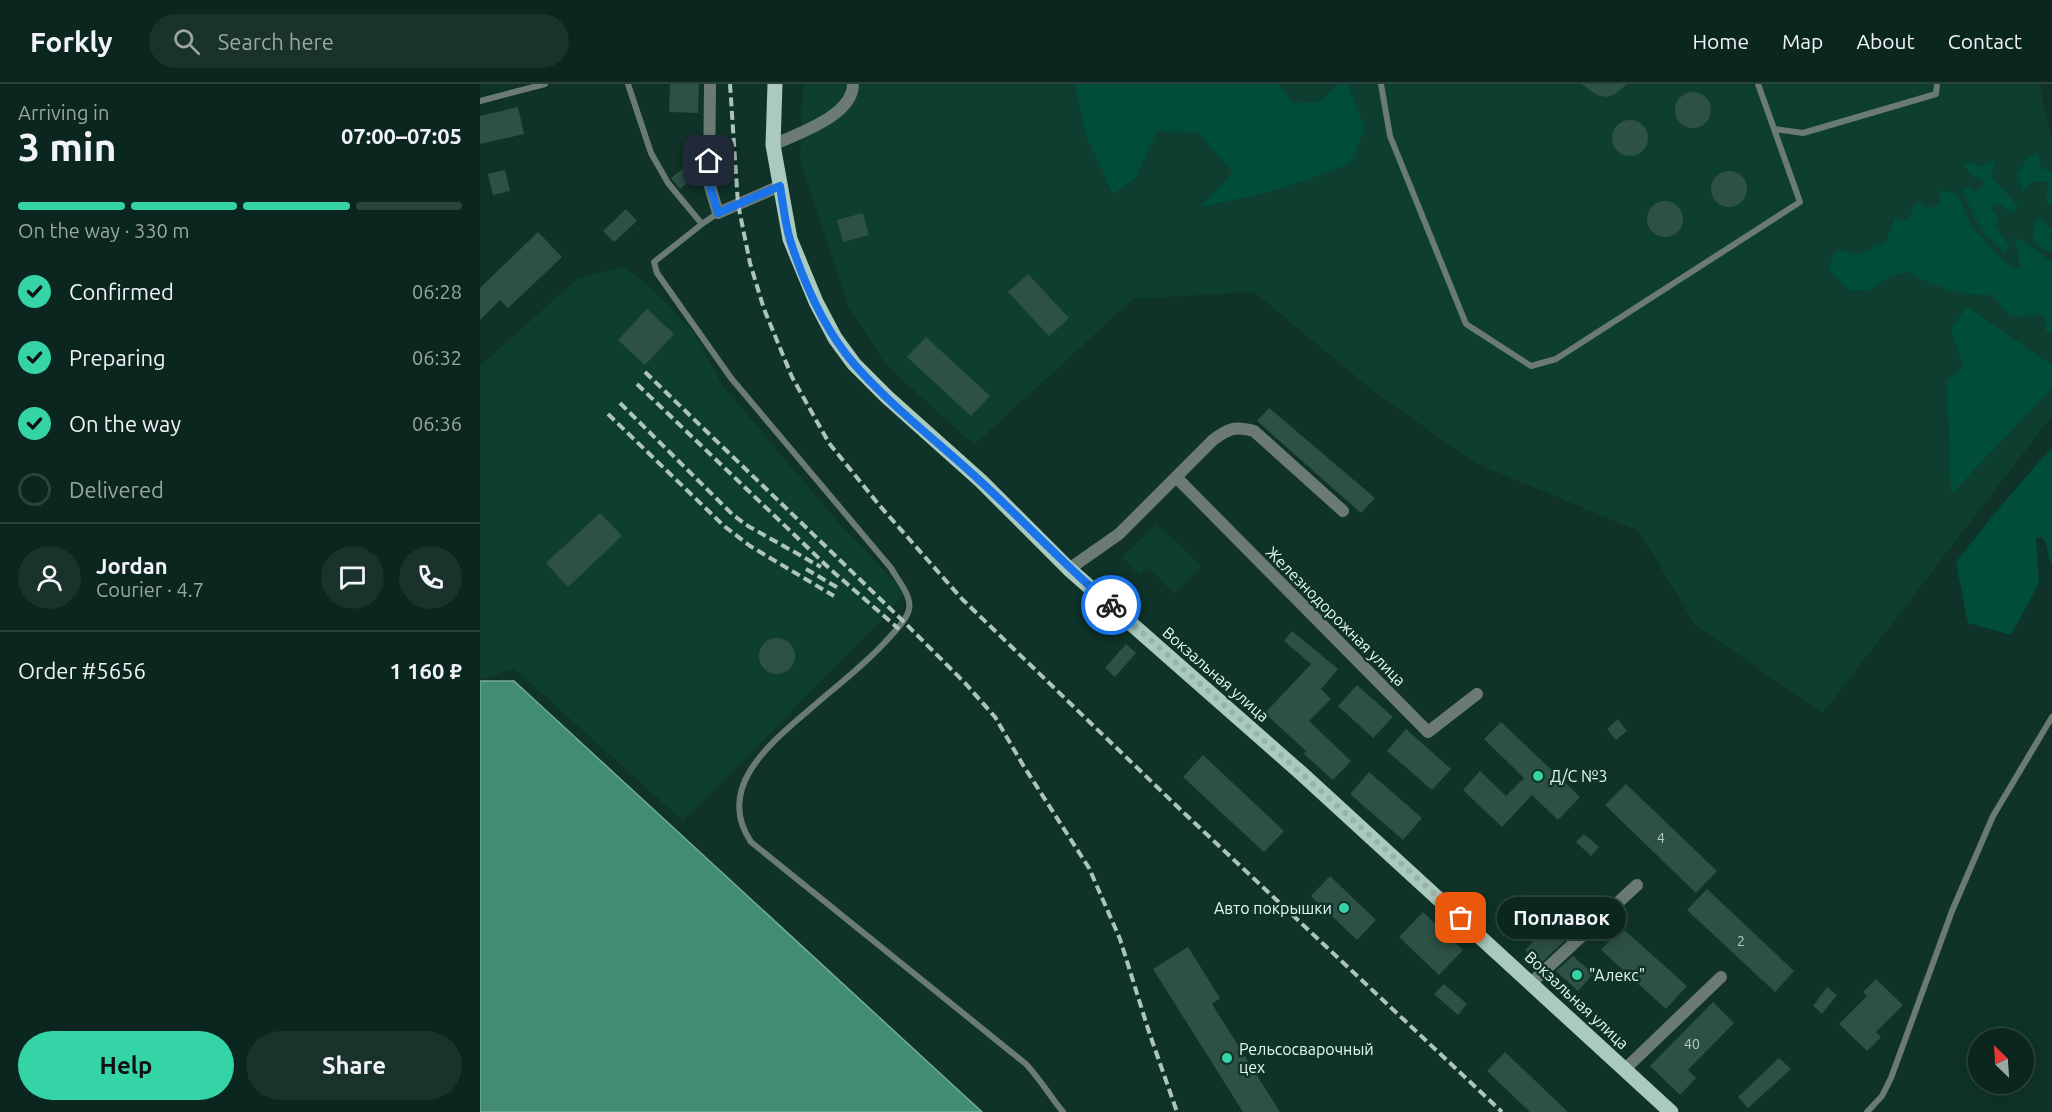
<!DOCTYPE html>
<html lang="en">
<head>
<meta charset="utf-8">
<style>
  :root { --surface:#0b261e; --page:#19322b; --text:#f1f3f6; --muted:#9aa5a4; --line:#2b433c; --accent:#35d4a7 }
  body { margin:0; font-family:Ubuntu,sans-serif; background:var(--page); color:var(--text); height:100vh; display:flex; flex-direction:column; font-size:22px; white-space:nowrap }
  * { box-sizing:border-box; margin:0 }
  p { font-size:20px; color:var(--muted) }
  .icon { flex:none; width:33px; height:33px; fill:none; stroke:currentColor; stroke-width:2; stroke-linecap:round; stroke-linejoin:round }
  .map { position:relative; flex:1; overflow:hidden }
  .details { display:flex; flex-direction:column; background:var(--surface); width:480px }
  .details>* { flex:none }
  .needle { width:39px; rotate:335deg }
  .controls { position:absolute; left:1488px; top:944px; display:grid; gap:12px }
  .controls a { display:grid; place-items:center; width:66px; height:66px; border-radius:50%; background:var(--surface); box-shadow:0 3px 15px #0003,0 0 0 2px var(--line); font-size:30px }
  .pin { position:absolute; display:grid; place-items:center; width:51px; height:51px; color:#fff; margin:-26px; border-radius:12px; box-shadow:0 3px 9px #0006 }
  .courier { position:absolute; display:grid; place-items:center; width:60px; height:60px; margin:-30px; border:4px solid #1a73e8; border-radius:50%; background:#fff; color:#222; box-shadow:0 2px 8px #0007 }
  .bubble { position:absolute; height:42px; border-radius:21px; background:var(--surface); box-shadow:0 3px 15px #0003,0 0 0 2px var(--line); font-size:20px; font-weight:700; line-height:42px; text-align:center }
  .overview em { font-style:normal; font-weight:700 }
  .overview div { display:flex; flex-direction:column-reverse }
  .overview { display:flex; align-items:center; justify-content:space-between; height:102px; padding:0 18px }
  h1 { font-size:39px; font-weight:700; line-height:45px }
  .bar { display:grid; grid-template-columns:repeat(4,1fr); gap:9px 6px; align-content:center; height:72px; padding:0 18px }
  .bar i { height:8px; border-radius:4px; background:var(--line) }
  .bar .current { background:var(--accent) }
  .bar p { grid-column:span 4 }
  .line { display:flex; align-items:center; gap:15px; padding:0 18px; border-top:2px solid var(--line) }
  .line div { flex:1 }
  .round { display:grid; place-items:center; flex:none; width:63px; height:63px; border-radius:32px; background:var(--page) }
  ol { padding:0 18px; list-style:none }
  li { display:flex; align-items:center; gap:18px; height:66px }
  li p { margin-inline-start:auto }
  li .icon { padding:6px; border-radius:50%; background:var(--accent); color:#111; stroke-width:4 }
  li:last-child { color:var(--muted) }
  li i { width:33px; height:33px; border:3px solid var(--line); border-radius:50% }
  .action { display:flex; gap:12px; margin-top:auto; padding:12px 18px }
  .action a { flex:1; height:69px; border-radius:36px; background:var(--accent); color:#111; font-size:24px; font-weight:700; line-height:69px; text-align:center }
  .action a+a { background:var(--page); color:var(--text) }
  header { display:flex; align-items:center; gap:36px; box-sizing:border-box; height:84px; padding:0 30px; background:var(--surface); border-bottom:2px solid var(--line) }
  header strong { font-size:28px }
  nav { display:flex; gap:33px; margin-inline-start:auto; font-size:21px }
  .search { width:420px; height:54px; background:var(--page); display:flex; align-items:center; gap:15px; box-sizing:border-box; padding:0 21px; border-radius:33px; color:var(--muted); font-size:22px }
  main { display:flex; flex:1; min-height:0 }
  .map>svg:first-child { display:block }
</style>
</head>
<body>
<header>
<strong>Forkly</strong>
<div class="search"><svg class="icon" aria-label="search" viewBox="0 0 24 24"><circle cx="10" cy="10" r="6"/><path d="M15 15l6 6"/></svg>Search here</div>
<nav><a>Home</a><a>Map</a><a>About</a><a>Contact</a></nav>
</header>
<main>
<section class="details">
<div class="overview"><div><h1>3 min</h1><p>Arriving in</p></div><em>07:00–07:05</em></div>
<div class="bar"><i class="current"></i><i class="current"></i><i class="current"></i><i></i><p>On the way · 330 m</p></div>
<ol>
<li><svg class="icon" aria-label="check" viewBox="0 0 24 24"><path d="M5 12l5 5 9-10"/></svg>Confirmed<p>06:28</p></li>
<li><svg class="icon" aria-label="check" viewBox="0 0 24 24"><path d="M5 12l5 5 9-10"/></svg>Preparing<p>06:32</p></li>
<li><svg class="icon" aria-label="check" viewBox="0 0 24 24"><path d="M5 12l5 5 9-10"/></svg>On the way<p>06:36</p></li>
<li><i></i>Delivered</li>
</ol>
<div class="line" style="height:108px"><a class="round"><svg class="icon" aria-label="person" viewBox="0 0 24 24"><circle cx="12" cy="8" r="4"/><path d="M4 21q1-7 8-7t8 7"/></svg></a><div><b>Jordan</b><p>Courier · 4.7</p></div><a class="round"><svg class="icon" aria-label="chat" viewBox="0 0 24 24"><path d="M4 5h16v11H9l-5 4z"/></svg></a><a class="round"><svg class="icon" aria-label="phone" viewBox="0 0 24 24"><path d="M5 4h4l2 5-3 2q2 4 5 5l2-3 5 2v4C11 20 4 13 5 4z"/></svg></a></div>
<div class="line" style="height:78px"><div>Order #5656</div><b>1 160 ₽</b></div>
<div class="action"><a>Help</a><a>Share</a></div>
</section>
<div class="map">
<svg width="1572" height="1028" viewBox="0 0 1572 1028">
  <rect width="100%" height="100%" fill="#0f3328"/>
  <path fill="#0e3e30" d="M323,0h1236l13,56v276l-229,297 -128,-88 -56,-94 -164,-68 -100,-71 -121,-100 -121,7 -159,146 -88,-80 -39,-62 -47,-142z
    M144,182l27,22 44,46 27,51 114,135 69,73 -24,28 -198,200 -169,-153 -28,11 -6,-2v-311l97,-87z
    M677,440l44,42 -27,28 -26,-27 -9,8 -17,-18z"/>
  <path fill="#004d3a" d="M595,0h204l14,19 26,-1 20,-18h8l18,44 -15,35 -37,15 -43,14 -70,15 33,-34 -35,-41 -41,-1 -21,46 -23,17 -28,-61z
    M1559,67l2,17 11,4v34l-6,-3 2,-21h-16l-9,10 -6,-18 11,-16z
    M1514,76l-2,18 27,29 -8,6 -11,-9 -9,4 8,9 -4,9 14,20 -3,8 -23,-21 -21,-42 6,-5 5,5 10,-3v-7l-6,-5 -4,2 -9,-13 6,-2 11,3z
    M1460,106l17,4 16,35 39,40h9l-7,-32 20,11 16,14 2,-4v76l-6,-3 -2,-16 -34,1 -18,-21c-37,0 -53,-7 -85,-23l-17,4 -22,15 -20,-1 -20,-22 8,-18 22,4 28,-12 9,-24 12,3 10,-20 11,7 12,-3z
    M1560,132l12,15 -4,8h4v12l-7,-1 -11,-8c-3,-11 -1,-17 6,-26z
    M1487,223l85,58v23l-101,106 -4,-114 16,-12 -12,-39z
    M1572,363v117c-6,-7 -2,-17 -10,-27l-6,1 3,45 -28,52 -43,-12 -12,-61 38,-48z"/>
  <path fill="#428c73" stroke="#73ac98" stroke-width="1.5" d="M0,597h34l468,431h-502z"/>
  <path fill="#2d5144" d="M190,0h29l-1,29 -29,-1z
    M1101,0h46l-12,10 -9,3 -9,-2z
    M1195 26a18 18 0 1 1 36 0a18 18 0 1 1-36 0Z
    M38,23l6,27 -44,10v-28z
    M1132 54a18 18 0 1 1 36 0a18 18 0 1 1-36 0Z
    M206,82l9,10 -15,13 -9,-11z
    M25,86l5,21 -17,4 -5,-21z
    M1231 105a18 18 0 1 1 36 0a18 18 0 1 1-36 0Z
    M1167 135a18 18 0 1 1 36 0a18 18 0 1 1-36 0Z
    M146,125l11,12 -23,21 -11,-11z
    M383,129l6,22 -26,7 -6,-22z
    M58,148l24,25 -54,51 -8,-8 -20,20v-32z
    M548,190l41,44 -20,18 -41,-44z
    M167,225l27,25 -29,31 -27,-25z
    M446,253l64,59 -19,20 -64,-59z
    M789,324l106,90 -14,15 -104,-92z
    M120,429l22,23 -54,51 -22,-24z
    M812,547l46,38 -17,20 10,10 -22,22 42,40 -18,19 -29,-26 2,-3 -41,-38 46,-49 -27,-23z
    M279 572a18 18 0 1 1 36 0a18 18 0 1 1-36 0Z
    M646,560l10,9 -21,24 -10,-9z
    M877,601l36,32 -20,21 -35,-32z
    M1138,635l9,12 -11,9 -9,-11z
    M1021,638l79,75 -22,23 -26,-25 -30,32 -39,-37 17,-19 26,25 18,-18 -40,-39z
    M926,645l45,40 -19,21 -45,-39z
    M723,671l81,76 -20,21 -81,-75z
    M889,688l53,46 -19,22 -53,-46z
    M1146,700l91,87 -21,22 -91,-88z
    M1104,750l15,13 -8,9 -15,-14z
    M850,792l46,44 -19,20 -46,-44z
    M1227,805l87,82 -19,21 -88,-82z
    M1095,813l18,17 -53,50 -15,-14z
    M943,828l40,38 -24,25 -40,-38z
    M1141,843l66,59 -21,23 -65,-59z
    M708,863l32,51 -8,6 68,108h-37l-90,-143z
    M1093,872l20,18 -15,17 -22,-20z
    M1396,895l27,26 -27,27 5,5 -14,14 -28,-27 28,-28 -4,-4z
    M964,900l23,20 -9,11 -24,-21z
    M1347,903l10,8 -15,19 -9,-8z
    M1233,918l21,21 -46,47 8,8 -16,17 -30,-29z
    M1025,968l63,60h-38l-43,-41z
    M1299,974l12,11 -43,39 -10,-11z"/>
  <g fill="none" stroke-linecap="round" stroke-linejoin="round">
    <path stroke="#6b7b74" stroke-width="6" d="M148,0l23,69 17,30 34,41 16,-11
      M901,0l9,52 76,188 65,42 25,-7 244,-157 -42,-118
      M0,17l65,-17
      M1294,45l29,4 133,-39 1,-10
      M222,140l-48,38 3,11 74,105 160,190c6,11 21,28 18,41 -2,11 -14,22 -21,30 -23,26 -53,48 -79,71 -37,32 -95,77 -58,132l275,222c14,15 24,32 37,48
      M1387,1028l15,-16 9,-18 61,-167 41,-95 59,-99"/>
    <path stroke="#6b7b74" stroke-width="12" d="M230,0l-1,99 9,30 62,-27
      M293,61c25,-12 80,-29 80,-61
      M696,393l252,255 49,-38
      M589,485l50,-35 94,-94c16,-12 22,-14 41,-9l89,80
      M1051,899l106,-98
      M1145,985l96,-92"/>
    <path stroke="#a9cabc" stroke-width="15" d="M295,0l-2,61 17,94 26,63 19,36 19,26 33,33 94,84 88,88 232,204 370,339"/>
    <path stroke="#acc4bc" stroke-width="4" stroke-dasharray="9 4.5" stroke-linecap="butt" d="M250,0l8,120 12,59 14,46 28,68 37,66 51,63 82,93 222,214 318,299
      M165,288l258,249 62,62 30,34 28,48 66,103 31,71 29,93 28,80
      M157,300l193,185 69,60
      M140,319l113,112 15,11 73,41
      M128,330l116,112 26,20 84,50
      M326,485l34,20"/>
  </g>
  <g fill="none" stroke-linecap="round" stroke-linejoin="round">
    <path stroke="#99b3aa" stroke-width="6" stroke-dasharray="0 10.8" d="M631,521l190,168 160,145"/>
    <path stroke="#1a73e8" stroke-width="8" d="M229,77v22l9,30 62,-27c3,18 5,37 10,54 14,43 35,91 65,125 37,42 83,77 124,115 45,41 86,86 132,125"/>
  </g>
  <g fill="#35d4a7" stroke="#0f3328" stroke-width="2">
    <circle cx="1058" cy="692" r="6"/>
    <circle cx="864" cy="824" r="6"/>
    <circle cx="1097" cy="891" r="6"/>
    <circle cx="747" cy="974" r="6"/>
  </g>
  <g text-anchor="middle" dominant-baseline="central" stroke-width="5" stroke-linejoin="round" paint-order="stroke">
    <g font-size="14" fill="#b6cec5">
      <text x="1181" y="754">4</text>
      <text x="1261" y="857">2</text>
      <text x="1212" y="960">40</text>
    </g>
    <g font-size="16" fill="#e4f8f0" stroke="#0f3328">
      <text transform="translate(856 532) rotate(45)">Железнодорожная улица</text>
      <text transform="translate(736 590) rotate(41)">Вокзальная улица</text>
      <text transform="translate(1097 916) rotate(43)">Вокзальная улица</text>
    </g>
    <g font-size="16" fill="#e4f8f0" stroke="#0f3328" text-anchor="start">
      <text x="1070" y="692">Д/С №3</text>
      <text x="852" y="824" text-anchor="end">Авто покрышки</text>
      <text x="1109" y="891">"Алекс"</text>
      <text x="759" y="965">Рельсосварочный<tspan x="759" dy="18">цех</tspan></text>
    </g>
  </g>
</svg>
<div class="controls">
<a><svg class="needle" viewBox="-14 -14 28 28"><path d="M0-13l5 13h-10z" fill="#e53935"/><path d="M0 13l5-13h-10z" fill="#9aa5a4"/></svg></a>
</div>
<div class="pin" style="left:981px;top:834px;background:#ea580c"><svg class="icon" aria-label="bag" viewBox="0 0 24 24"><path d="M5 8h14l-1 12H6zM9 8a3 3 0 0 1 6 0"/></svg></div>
<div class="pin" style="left:229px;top:77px;background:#1f2937"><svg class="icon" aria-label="home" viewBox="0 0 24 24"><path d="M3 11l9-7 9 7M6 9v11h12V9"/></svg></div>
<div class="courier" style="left:631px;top:521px"><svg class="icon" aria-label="bike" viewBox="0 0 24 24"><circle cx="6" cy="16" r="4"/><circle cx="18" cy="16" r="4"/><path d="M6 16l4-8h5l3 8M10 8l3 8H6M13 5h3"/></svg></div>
<div class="bubble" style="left:1017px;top:813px;width:129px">Поплавок</div>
</div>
</main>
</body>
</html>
